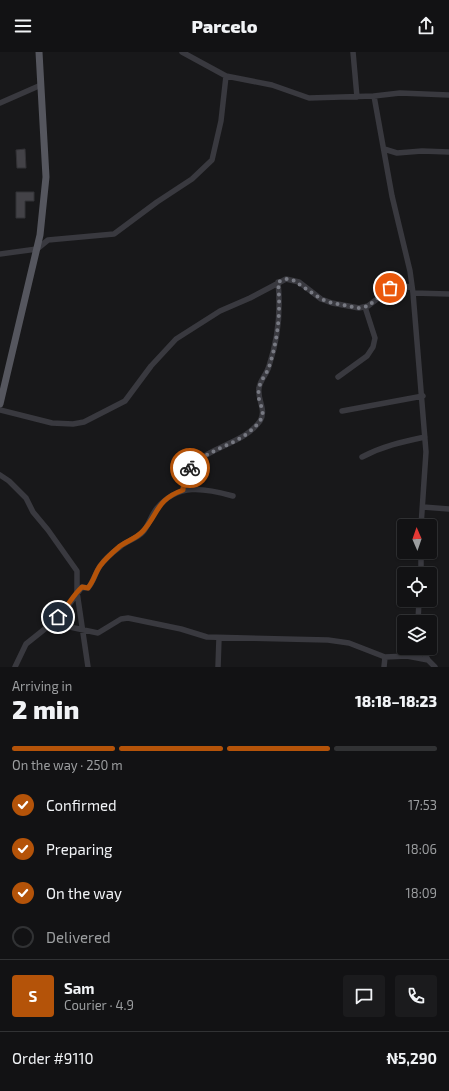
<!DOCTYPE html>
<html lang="en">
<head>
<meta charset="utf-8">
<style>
  :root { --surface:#121214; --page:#1b1b1d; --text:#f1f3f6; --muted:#9c9ea0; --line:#313234; --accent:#b45309 }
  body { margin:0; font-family:"Exo 2",sans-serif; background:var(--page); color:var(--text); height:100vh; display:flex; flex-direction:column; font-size:15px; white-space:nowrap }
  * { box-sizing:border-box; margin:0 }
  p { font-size:13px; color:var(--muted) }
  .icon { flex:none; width:22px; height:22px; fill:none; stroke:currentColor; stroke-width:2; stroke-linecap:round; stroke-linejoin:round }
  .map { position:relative; height:615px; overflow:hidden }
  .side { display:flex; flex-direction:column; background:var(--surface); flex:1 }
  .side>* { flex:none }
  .needle { width:26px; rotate:358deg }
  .controls { position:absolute; left:397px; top:467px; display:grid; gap:8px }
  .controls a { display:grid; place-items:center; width:40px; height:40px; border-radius:4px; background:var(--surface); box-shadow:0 1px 3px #0004,0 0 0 1px var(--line); font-size:20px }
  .pin { position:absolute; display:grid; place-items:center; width:34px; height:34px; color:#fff; margin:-17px; border:2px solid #fff; border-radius:50%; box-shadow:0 1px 4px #0007 }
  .courier { position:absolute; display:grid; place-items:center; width:40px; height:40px; margin:-20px; border:3px solid #b45309; border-radius:50%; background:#fff; color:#222; box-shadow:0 1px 5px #0007 }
  .headline em { font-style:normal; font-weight:800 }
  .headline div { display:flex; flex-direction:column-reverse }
  .headline { display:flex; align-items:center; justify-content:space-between; height:68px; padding:0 12px }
  h1 { font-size:26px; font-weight:800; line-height:30px }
  .bar { display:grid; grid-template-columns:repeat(4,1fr); gap:6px 4px; align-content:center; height:48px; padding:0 12px }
  .bar i { height:5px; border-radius:3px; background:var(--line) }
  .bar .active { background:var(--accent) }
  .bar p { grid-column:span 4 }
  .line { display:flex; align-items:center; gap:10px; padding:0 12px; border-top:1px solid var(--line) }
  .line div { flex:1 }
  .round { display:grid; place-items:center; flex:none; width:42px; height:42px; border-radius:4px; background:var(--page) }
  ol { padding:0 12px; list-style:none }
  li { display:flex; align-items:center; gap:12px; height:44px }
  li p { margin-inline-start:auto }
  li .icon { padding:4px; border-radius:50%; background:var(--accent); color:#fff; stroke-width:4 }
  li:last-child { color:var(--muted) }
  li i { width:22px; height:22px; border:2px solid var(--line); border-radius:50% }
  header { display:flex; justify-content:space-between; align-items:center; height:52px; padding:0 12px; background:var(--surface); font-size:18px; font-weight:800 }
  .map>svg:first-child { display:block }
</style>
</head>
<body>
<header><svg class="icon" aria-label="menu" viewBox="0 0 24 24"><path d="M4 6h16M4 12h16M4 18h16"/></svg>Parcelo<svg class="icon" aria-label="share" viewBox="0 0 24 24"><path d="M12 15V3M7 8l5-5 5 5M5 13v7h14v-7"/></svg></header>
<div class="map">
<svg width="449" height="615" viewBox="0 0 449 615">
  <rect width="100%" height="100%" fill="#18181a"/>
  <path fill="#434247" stroke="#333236" d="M25,97l1,19h-9l-1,-18z
    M16,140h18v9h-9v17h-9z"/>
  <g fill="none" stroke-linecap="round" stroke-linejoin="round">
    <path stroke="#39393f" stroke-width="5.5" d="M182,0l44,24 46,9 37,13 65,-2 26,-3 49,2
      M353,0l4,45
      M374,44l18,100 18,75 3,22 13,159 -5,74
      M0,51l41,-18
      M384,97l13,4 25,-2 27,1
      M0,202l37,-5 11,-9 66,-6 43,-32 35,-23 20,-19 9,-39 5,-45
      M413,241l36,1
      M338,325l29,-21 6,-9 2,-9 -10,-31
      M0,358l52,13 21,1 11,-2 41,-21 26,-35 25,-27 44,-28 30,-13 36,-19 13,3 22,17 11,4 27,5 9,-2 22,-17 22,-3
      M342,359l81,-15
      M362,405c21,-11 40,-15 63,-20
      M0,423l9,6 17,17 7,14 15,18 29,41v21l11,75
      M183,438c4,-45 56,-39 77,-69 7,-11 -3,-21 -1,-33 1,-8 8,-14 10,-22 9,-27 12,-55 9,-84
      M423,455l26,2
      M421,500v22
      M65,558v16l33,7 23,-14 7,-1 53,11 26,8 121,3 21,3 36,14 22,-1 21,4
      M418,570l1,-22
      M422,596l6,12 7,7
      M407,604l7,-8
      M15,615l11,-23 25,-20 14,-14 17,-23 6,1c6,-7 7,-15 12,-22 5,-7 13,-14 20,-19 6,-6 17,-8 23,-15 6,-7 8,-17 14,-24 21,-25 47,-20 76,-12
      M218,615l1,-29
      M384,615l1,-10"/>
    <path stroke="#55565e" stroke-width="7" d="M0,352l40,-169 6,-58 -7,-125"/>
  </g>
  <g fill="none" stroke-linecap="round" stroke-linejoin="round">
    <path stroke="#777982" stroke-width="4" stroke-dasharray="0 7.2" d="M190,416c18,-19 41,-21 59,-36 26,-21 6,-24 10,-43 1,-9 8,-15 10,-22 9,-28 12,-56 9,-85l8,-3 7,1 28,19 11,4 27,5 9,-2 22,-18"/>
    <path stroke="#b45309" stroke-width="5" d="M58,565c9,-9 14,-21 24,-30l6,1c6,-7 7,-15 12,-22 5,-7 13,-14 20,-20 7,-5 17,-8 23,-15 16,-18 13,-31 40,-41l1,-10 6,-12"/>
  </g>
</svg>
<div class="controls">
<a><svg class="needle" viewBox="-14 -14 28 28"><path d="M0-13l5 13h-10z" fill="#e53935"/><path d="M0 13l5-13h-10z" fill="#9c9ea0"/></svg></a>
<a><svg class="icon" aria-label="locate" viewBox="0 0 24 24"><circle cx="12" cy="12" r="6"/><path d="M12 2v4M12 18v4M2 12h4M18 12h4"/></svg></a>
<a><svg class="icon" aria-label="layers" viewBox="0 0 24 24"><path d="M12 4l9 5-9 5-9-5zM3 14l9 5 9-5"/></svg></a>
</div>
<div class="pin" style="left:390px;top:236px;background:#ea580c"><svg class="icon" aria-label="bag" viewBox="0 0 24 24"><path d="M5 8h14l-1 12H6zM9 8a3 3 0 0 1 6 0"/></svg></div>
<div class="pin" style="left:58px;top:565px;background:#1f2937"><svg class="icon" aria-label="home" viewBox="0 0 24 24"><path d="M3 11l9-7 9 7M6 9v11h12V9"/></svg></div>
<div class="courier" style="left:190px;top:416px"><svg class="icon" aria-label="bike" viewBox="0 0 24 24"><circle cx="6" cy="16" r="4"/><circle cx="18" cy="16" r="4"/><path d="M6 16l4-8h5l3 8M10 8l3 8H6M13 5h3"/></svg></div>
</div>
<section class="side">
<div class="headline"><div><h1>2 min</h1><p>Arriving in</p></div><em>18:18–18:23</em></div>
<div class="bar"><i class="active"></i><i class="active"></i><i class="active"></i><i></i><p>On the way · 250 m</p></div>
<ol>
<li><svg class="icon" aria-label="check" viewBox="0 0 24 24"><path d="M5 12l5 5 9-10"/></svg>Confirmed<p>17:53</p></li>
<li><svg class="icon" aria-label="check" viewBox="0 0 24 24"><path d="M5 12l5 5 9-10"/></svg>Preparing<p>18:06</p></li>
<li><svg class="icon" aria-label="check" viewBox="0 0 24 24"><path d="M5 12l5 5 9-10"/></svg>On the way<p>18:09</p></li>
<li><i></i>Delivered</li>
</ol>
<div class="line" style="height:72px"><b class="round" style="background:var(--accent);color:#fff">S</b><div><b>Sam</b><p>Courier · 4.9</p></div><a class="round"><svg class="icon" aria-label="chat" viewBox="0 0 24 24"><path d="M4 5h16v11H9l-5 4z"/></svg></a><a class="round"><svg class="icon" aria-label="phone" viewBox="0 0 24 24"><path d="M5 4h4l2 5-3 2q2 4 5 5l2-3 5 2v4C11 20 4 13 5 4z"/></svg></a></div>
<div class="line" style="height:52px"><div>Order #9110</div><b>₦5,290</b></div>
</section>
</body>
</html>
